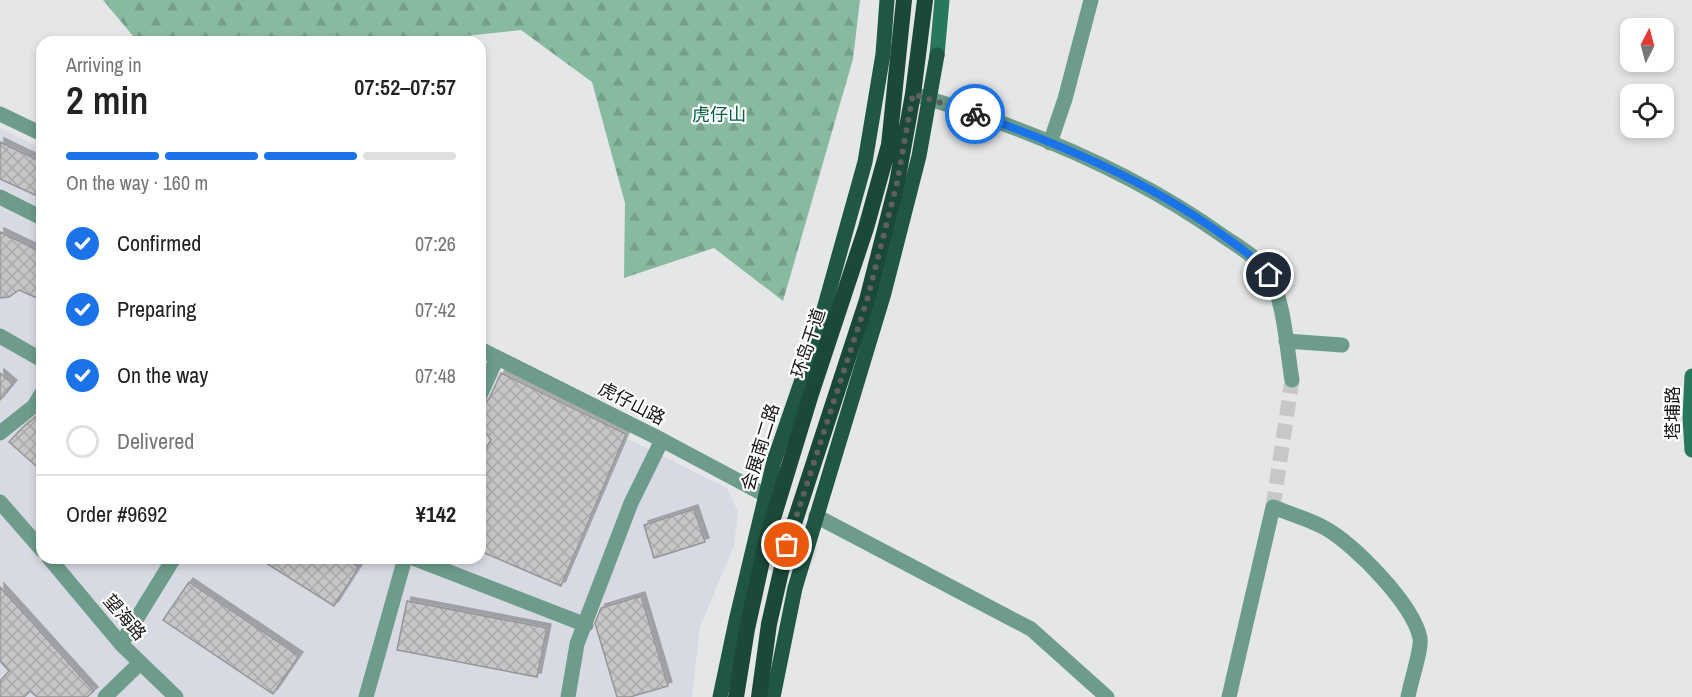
<!DOCTYPE html>
<html lang="en">
<head>
<meta charset="utf-8">
<style>
  :root { --surface:#fff; --page:#f6f6f6; --text:#222; --muted:#767676; --line:#e0e0e0; --accent:#1a73e8 }
  body { margin:0; font-family:"Archivo Narrow","Noto Sans SC",sans-serif; background:var(--page); color:var(--text); height:100vh; display:flex; flex-direction:column; font-size:22px; white-space:nowrap }
  * { box-sizing:border-box; margin:0 }
  p { font-size:20px; color:var(--muted) }
  .icon { flex:none; width:33px; height:33px; fill:none; stroke:currentColor; stroke-width:2; stroke-linecap:round; stroke-linejoin:round }
  .map { position:relative; flex:1; overflow:hidden }
  .drawer { position:absolute; left:36px; top:36px; width:450px; height:528px; display:flex; flex-direction:column; background:var(--surface); border-radius:18px; box-shadow:0 3px 9px #0003 }
  .drawer>* { flex:none }
  .needle { width:39px; rotate:6deg }
  .tools { position:absolute; left:1620px; top:18px; display:grid; gap:12px }
  .tools a { display:grid; place-items:center; width:54px; height:54px; border-radius:12px; background:var(--surface); box-shadow:0 3px 9px #0003; font-size:30px }
  .pin { position:absolute; display:grid; place-items:center; width:51px; height:51px; color:#fff; margin:-26px; border:3px solid #fff; border-radius:50%; box-shadow:0 2px 6px #0007 }
  .courier { position:absolute; display:grid; place-items:center; width:60px; height:60px; margin:-30px; border:4px solid #1a73e8; border-radius:50%; background:#fff; color:#222; box-shadow:0 2px 8px #0007 }
  .head em { font-style:normal; font-weight:600 }
  .head div { display:flex; flex-direction:column-reverse }
  .head { display:flex; align-items:center; justify-content:space-between; height:102px; padding:0 30px }
  h1 { font-size:39px; font-weight:600; line-height:45px }
  .bar { display:grid; grid-template-columns:repeat(4,1fr); gap:9px 6px; align-content:center; height:72px; padding:0 30px }
  .bar i { height:8px; border-radius:4px; background:var(--line) }
  .bar .selected { background:var(--accent) }
  .bar p { grid-column:span 4 }
  .line { display:flex; align-items:center; gap:15px; padding:0 30px; border-top:2px solid var(--line) }
  .line div { flex:1 }
  ol { padding:0 30px; list-style:none }
  li { display:flex; align-items:center; gap:18px; height:66px }
  li p { margin-inline-start:auto }
  li .icon { padding:6px; border-radius:50%; background:var(--accent); color:#fff; stroke-width:4 }
  li:last-child { color:var(--muted) }
  li i { width:33px; height:33px; border:3px solid var(--line); border-radius:50% }
  .map>svg:first-child { display:block }
</style>
</head>
<body>
<div class="map">
<svg width="1692" height="697" viewBox="0 0 1692 697">
  <defs>
    <pattern id="forest-firs" width="22" height="20" patternUnits="userSpaceOnUse" patternTransform="scale(1.5)"><rect width="22" height="20" fill="#88ba9f"/><path d="M5 1l3.5 6h-7zM16 11l3.5 6h-7z" fill="#759f88"/></pattern>
    <pattern id="building-cross-hatch" width="8" height="8" patternUnits="userSpaceOnUse" patternTransform="scale(1.5)"><rect width="8" height="8" fill="#c6c6c8"/><path d="M0 0l8 8M0 8l8-8" fill="none" stroke="#a9a9ab"/></pattern>
    <filter id="shadow"><feDropShadow dx="4" dy="-4" stdDeviation="0" flood-color="#0004"/></filter>
  </defs>
  <rect width="100%" height="100%" fill="#e5e6e7"/>
  <path fill="#d8dae3" d="M0,128l42,21v409h438v-192l247,122 11,24 -4,34 -34,81 -8,70h-692z"/>
  <path fill="url(#forest-firs)" d="M103,0h757l-7,59 -70,242 -69,-53 -90,30 1,-75 -33,-121 -71,-52 -111,12h-272z"/>
  <path fill="url(#building-cross-hatch)" stroke="#969697" stroke-width="1.5" filter="url(#shadow)" d="M0,142l42,20v36l-42,-19z
    M0,232l42,20v37l-5,9 -18,-8 -10,7 -9,1z
    M0,373l13,11 -13,16z
    M501,373l125,61 -65,152 -81,-35v-94l11,-17 -11,-15v-18l9,-8z
    M42,412v59l-33,-29 13,-14z
    M694,509l11,33 -51,16 -10,-33z
    M258,558h87l14,9 -25,39z
    M189,582l110,74 -26,38 -110,-74z
    M0,587l94,104 -7,6h-50l-7,-6 -6,6h-24v-16l9,-10 -9,-10z
    M641,596l27,90 -38,11h-13l-22,-74 6,-15z
    M407,601l140,27 -10,49 -140,-27z"/>
  <g fill="none" stroke-linecap="round" stroke-linejoin="round">
    <path stroke="#c6c7c8" stroke-width="15" stroke-dasharray="15 8" stroke-linecap="butt" d="M1273,507l19,-127"/>
    <path stroke="#6d9c8a" stroke-width="15" d="M913,94c109,32 218,76 310,142 16,11 34,21 45,37 16,24 19,78 24,107
      M0,114l42,20
      M1050,143l15,-44 26,-99
      M0,197l42,21
      M0,336l42,24
      M1286,341l56,4
      M480,349l182,91 103,55
      M480,395l17,-37
      M0,433l34,-27 8,-13
      M0,502l42,48
      M816,516l215,113 76,68
      M49,558l72,86 55,53
      M413,558l173,67
      M121,644l53,-86
      M105,697l35,-34
      M366,697l39,-139
      M568,697l9,-53 54,-141 31,-63
      M1229,697l44,-190c17,7 36,12 52,21 30,17 88,76 95,110 2,11 -10,46 -12,59"/>
    <path stroke="#28775f" stroke-width="15" d="M937,55l5,-55
      M1692,376l-2,41 2,33"/>
    <path stroke="#205645" stroke-width="15" d="M720,697l16,-76 38,-160 40,-116 51,-183 18,-108 4,-54
      M773,697l22,-109 89,-295 35,-137 18,-101"/>
    <path stroke="#1a483a" stroke-width="16" d="M736,697l11,-68 20,-91 44,-144 55,-166 23,-83 15,-145
      M759,697l10,-73 18,-79 80,-245 30,-117 16,-89 12,-94"/>
  </g>
  <g fill="none" stroke-linecap="round" stroke-linejoin="round">
    <path stroke="#5e5f60" stroke-width="6" stroke-dasharray="0 10.8" d="M787,545l80,-245 30,-117 16,-89 62,20"/>
    <path stroke="#1a73e8" stroke-width="8" d="M975,114c86,30 172,67 246,120 18,13 35,24 48,41"/>
  </g>
  <g text-anchor="middle" dominant-baseline="central" stroke-width="4.5" stroke-linejoin="round" paint-order="stroke">
    <g font-size="18" fill="#005f3d" stroke="#fff">
      <text x="719" y="114">虎仔山</text>
    </g>
    <g font-size="18" fill="#161617" stroke="#fff">
      <text transform="translate(808 343) rotate(-72)">环岛干道</text>
      <text transform="translate(632 403) rotate(27)">虎仔山路</text>
      <text transform="translate(1672 413) rotate(-90)">塔埔路</text>
      <text transform="translate(760 447) rotate(-73)">会展南二路</text>
      <text transform="translate(125 617) rotate(49)">望海路</text>
    </g>
  </g>
</svg>
<div class="tools">
<a><svg class="needle" viewBox="-14 -14 28 28"><path d="M0-13l5 13h-10z" fill="#e53935"/><path d="M0 13l5-13h-10z" fill="#767676"/></svg></a>
<a><svg class="icon" aria-label="locate" viewBox="0 0 24 24"><circle cx="12" cy="12" r="6"/><path d="M12 2v4M12 18v4M2 12h4M18 12h4"/></svg></a>
</div>
<div class="pin" style="left:787px;top:545px;background:#ea580c"><svg class="icon" aria-label="bag" viewBox="0 0 24 24"><path d="M5 8h14l-1 12H6zM9 8a3 3 0 0 1 6 0"/></svg></div>
<div class="pin" style="left:1269px;top:275px;background:#1f2937"><svg class="icon" aria-label="home" viewBox="0 0 24 24"><path d="M3 11l9-7 9 7M6 9v11h12V9"/></svg></div>
<div class="courier" style="left:975px;top:114px"><svg class="icon" aria-label="bike" viewBox="0 0 24 24"><circle cx="6" cy="16" r="4"/><circle cx="18" cy="16" r="4"/><path d="M6 16l4-8h5l3 8M10 8l3 8H6M13 5h3"/></svg></div>
<section class="drawer">
<div class="head"><div><h1>2 min</h1><p>Arriving in</p></div><em>07:52–07:57</em></div>
<div class="bar"><i class="selected"></i><i class="selected"></i><i class="selected"></i><i></i><p>On the way · 160 m</p></div>
<ol>
<li><svg class="icon" aria-label="check" viewBox="0 0 24 24"><path d="M5 12l5 5 9-10"/></svg>Confirmed<p>07:26</p></li>
<li><svg class="icon" aria-label="check" viewBox="0 0 24 24"><path d="M5 12l5 5 9-10"/></svg>Preparing<p>07:42</p></li>
<li><svg class="icon" aria-label="check" viewBox="0 0 24 24"><path d="M5 12l5 5 9-10"/></svg>On the way<p>07:48</p></li>
<li><i></i>Delivered</li>
</ol>
<div class="line" style="height:78px"><div>Order #9692</div><b>¥142</b></div>
</section>
</div>
</body>
</html>
